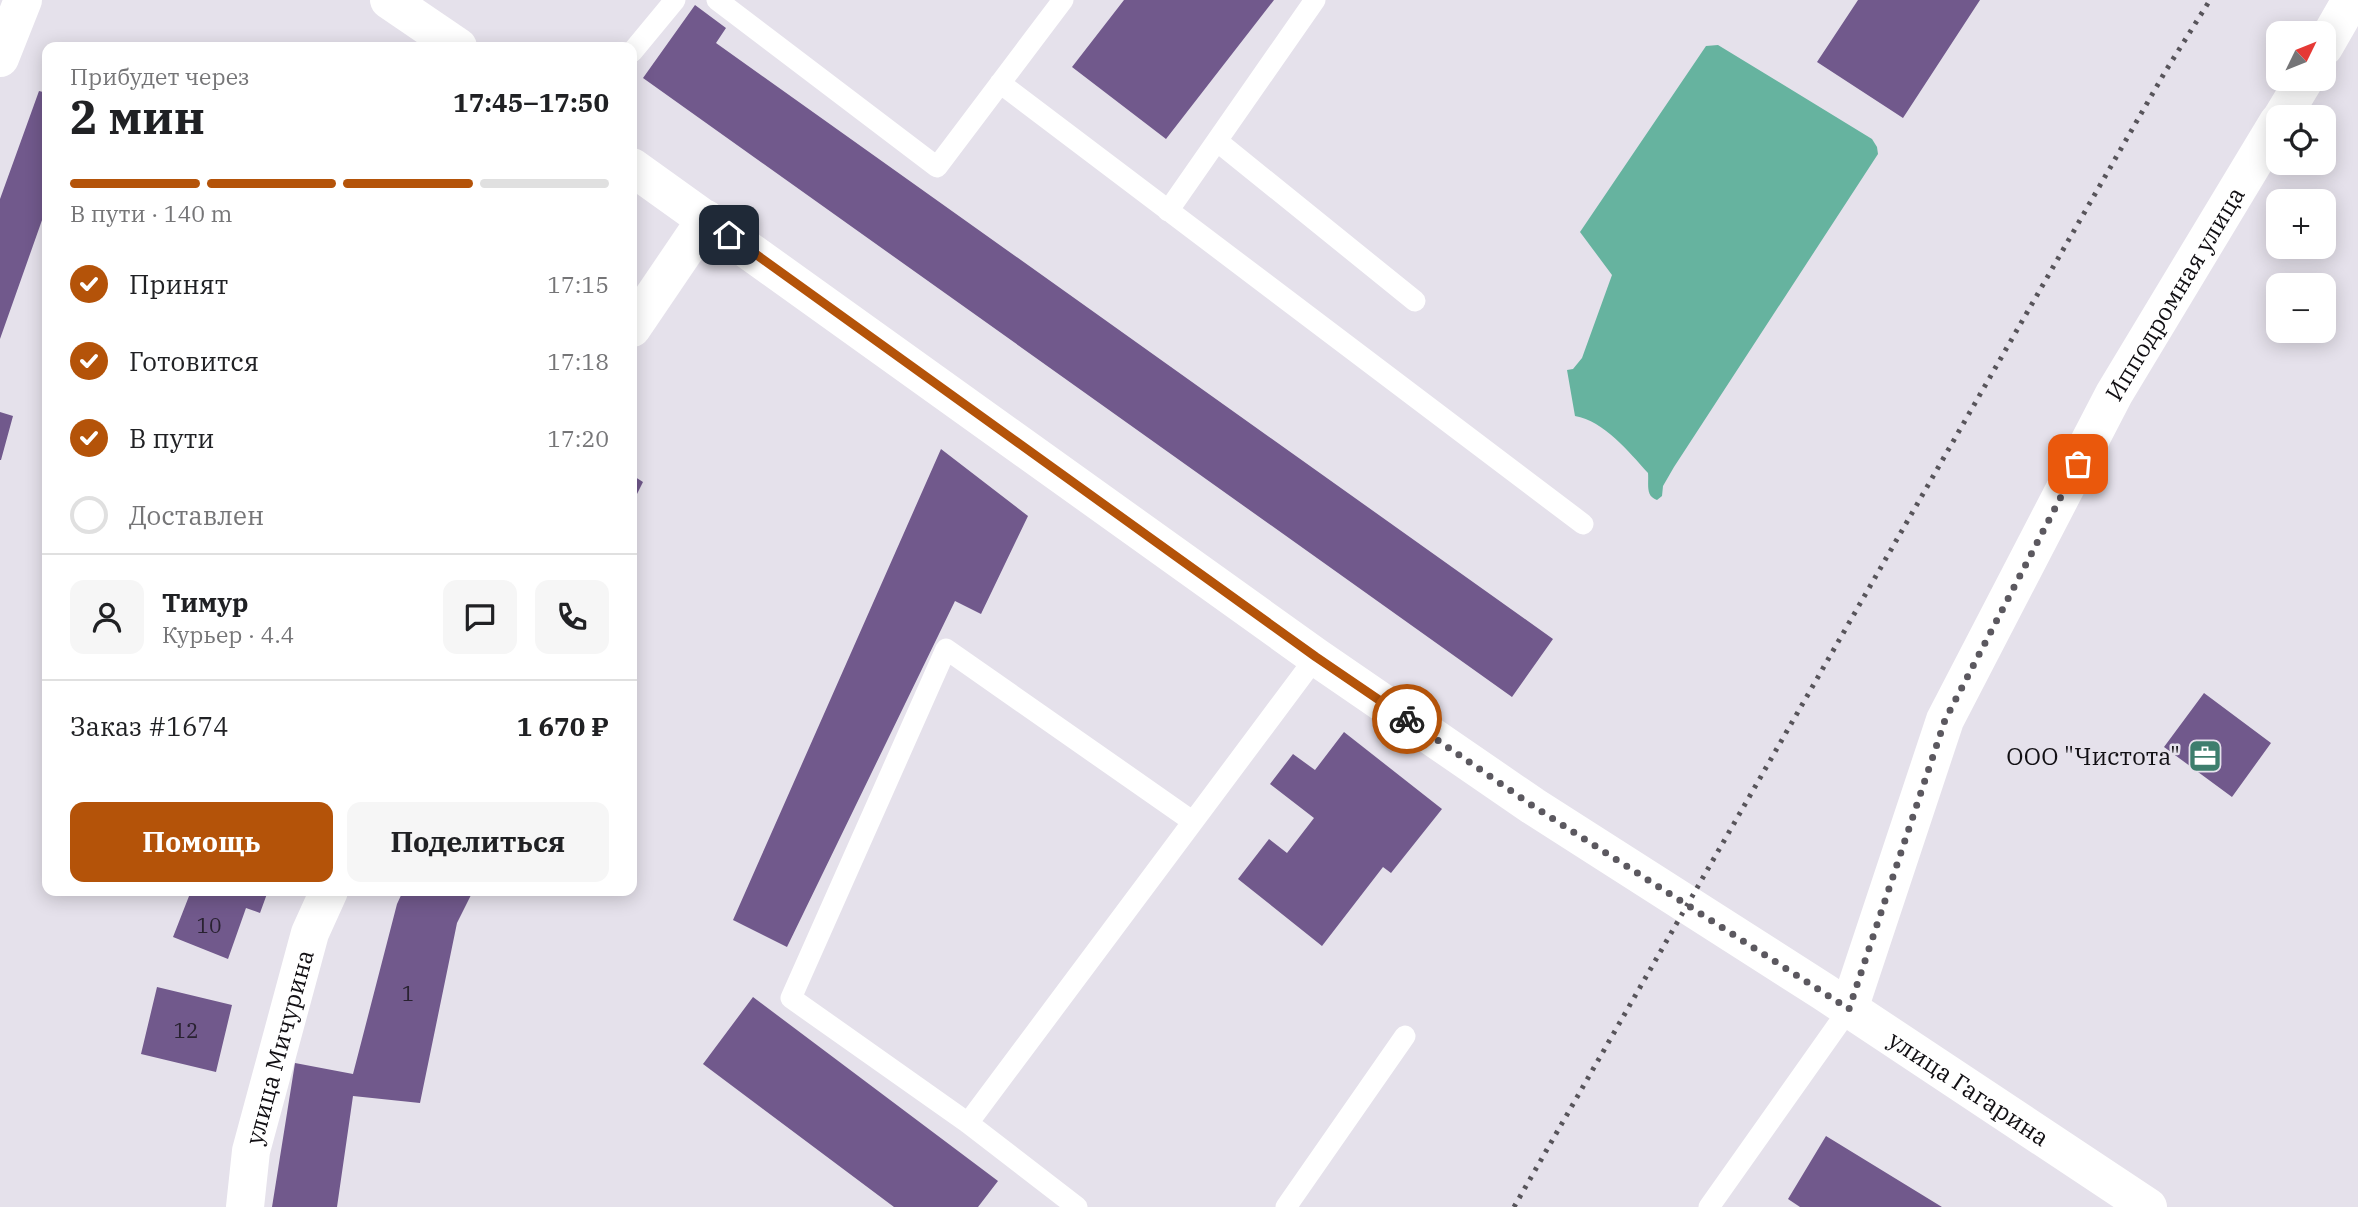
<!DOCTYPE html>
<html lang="ru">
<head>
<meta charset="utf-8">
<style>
  :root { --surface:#fff; --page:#f6f6f6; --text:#202124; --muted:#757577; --line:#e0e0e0; --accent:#b45309 }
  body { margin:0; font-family:"IBM Plex Serif",serif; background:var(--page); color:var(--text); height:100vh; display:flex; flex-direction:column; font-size:26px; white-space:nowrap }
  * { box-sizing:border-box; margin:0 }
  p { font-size:23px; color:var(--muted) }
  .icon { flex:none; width:38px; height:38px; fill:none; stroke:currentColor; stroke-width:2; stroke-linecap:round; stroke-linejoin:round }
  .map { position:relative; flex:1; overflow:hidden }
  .details { position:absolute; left:42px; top:42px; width:595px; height:854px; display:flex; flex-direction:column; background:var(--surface); border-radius:14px; box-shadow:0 4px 18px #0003 }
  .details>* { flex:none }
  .needle { width:46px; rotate:47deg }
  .buttons { position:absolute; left:2266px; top:21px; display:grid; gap:14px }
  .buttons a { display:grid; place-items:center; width:70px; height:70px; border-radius:14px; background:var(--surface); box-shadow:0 4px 18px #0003; font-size:35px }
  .pin { position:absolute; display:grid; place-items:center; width:60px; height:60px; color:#fff; margin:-30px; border-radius:14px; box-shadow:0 4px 10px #0006 }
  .courier { position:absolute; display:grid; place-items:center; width:70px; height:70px; margin:-35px; border:5px solid #b45309; border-radius:50%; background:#fff; color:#222; box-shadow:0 2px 9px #0007 }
  .summary em { font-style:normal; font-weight:800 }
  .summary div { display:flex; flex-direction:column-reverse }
  .summary { display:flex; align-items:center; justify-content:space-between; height:119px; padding:0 28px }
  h1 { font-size:46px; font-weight:800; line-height:52px }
  .bar { display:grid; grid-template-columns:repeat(4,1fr); gap:10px 7px; align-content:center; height:84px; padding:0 28px }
  .bar i { height:9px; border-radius:5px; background:var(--line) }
  .bar .selected { background:var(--accent) }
  .bar p { grid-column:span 4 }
  .line { display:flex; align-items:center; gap:18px; padding:0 28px; border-top:2px solid var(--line) }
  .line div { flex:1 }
  .round { display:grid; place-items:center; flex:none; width:74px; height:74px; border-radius:14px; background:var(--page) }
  ol { padding:0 28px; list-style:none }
  li { display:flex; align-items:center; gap:21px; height:77px }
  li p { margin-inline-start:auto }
  li .icon { padding:7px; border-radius:50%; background:var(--accent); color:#fff; stroke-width:4 }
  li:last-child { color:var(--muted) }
  li i { width:38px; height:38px; border:4px solid var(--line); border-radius:50% }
  .cta { display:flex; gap:14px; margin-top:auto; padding:14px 28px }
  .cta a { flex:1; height:80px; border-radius:14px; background:var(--accent); color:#fff; font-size:28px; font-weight:800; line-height:80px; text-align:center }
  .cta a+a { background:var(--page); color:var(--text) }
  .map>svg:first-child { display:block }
</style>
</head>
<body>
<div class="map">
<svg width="2358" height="1207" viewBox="0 0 2358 1207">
  <rect width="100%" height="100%" fill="#e5e1eb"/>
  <path fill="#66b39f" d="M1718,45l154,94 5,8 1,7 -204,313 -11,19 -1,10 -5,4c-12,-4 -8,-16 -9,-27 -19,-21 -44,-52 -73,-57l-8,-46 6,-1 9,-11 30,-83 -32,-43 126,-186z"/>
  <path fill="#71598c" d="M1124,0h150l-108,139 -94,-72z
    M1858,0h122l-77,118 -86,-56z
    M695,5l31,23 -10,15 837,596 -41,58 -869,-619z
    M39,91l8,2v113l-47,133v-140z
    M0,412l13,4 -12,44h-1z
    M941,449l87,67 -47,98 -26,-13 -168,346 -54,-27z
    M632,475l11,7 -11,22z
    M2204,693l67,50 -39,54 -68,-50z
    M1344,732l98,77 -51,64 -8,-6 -61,79 -84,-67 31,-40 18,14 27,-35 -44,-34 23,-30 22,16z
    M191,891h77l-8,22 -14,-5 -18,51 -55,-22z
    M403,891h70l-16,32 -37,180 -67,-7 -16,111h-65l23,-144 58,11 44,-170z
    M157,987l75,18 -16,67 -75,-18z
    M753,997l245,184 -20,26h-84l-191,-143z
    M1826,1136l116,71h-142l-12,-8z"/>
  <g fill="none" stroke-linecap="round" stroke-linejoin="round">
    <path stroke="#fff" stroke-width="21" d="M717,0l220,167 126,-167
      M632,52l43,-52
      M1000,83l583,441
      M1217,141l198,160
      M1168,211l147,-211
      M968,1123l348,-466
      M1077,1207l-109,-84 -177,-125 155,-349 246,172
      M1286,1207l119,-171
      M1709,1207l140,-198"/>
    <g stroke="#fff" stroke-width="38">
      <path d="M389,0l69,47"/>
      <path d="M2324,47l27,-47"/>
      <path d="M0,58l23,-58"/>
      <path d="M2282,117l23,-38"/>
      <path id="s1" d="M632,167l684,490 217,149 291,186 324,215"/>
      <path d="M632,328l74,-109"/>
      <path id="s2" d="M1849,1009l96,-289 169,-326 164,-272"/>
      <path id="s3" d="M245,1207l6,-56 59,-218 19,-42"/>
    </g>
    <path stroke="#57545a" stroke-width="5" stroke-dasharray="3.5 7" stroke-linecap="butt" d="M1514,1207l651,-1135 45,-72"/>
  </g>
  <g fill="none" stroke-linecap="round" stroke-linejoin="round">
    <path stroke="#5b585f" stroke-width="7" stroke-dasharray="0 12.6" d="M1407,719l126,87 316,203 96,-289 133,-256"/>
    <path stroke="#b45309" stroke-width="9" d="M729,235l587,422 91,62"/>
  </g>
  <defs>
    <symbol id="office-square" viewBox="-11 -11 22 22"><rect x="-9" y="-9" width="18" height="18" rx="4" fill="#3d7e6d" stroke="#e5e1eb"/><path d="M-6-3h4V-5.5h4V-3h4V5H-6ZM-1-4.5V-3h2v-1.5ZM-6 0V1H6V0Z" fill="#fff"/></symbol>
  </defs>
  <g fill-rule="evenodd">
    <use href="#office-square" x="2186" y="737" width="38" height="38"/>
  </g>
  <g text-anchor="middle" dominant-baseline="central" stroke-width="5" stroke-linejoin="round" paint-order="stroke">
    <g font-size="21" fill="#292231">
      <text x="209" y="925">10</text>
      <text x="408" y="993">1</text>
      <text x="186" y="1030">12</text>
    </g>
    <g font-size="24" fill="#110f13" stroke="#e5e1eb">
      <text stroke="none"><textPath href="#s2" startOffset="789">Ипподромная улица</textPath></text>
      <text stroke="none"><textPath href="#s3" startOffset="164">улица Мичурина</textPath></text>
      <text stroke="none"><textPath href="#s1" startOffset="1624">улица Гагарина</textPath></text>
    </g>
    <g font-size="24" fill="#110f13" stroke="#e5e1eb" text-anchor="end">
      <text x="2180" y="756">ООО "Чистота"</text>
    </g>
  </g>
</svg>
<div class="buttons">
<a><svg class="needle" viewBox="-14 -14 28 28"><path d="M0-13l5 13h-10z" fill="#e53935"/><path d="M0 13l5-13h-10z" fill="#757577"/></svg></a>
<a><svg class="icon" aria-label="locate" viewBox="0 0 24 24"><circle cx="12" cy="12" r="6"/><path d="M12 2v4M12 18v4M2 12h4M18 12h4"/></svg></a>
<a>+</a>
<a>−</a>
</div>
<div class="pin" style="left:2078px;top:464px;background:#ea580c"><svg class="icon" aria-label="bag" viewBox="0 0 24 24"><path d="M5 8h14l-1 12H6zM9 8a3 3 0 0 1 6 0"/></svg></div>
<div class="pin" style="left:729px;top:235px;background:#1f2937"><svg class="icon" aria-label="home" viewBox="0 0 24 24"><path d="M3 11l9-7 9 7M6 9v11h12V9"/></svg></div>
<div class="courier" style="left:1407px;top:719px"><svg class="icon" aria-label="bike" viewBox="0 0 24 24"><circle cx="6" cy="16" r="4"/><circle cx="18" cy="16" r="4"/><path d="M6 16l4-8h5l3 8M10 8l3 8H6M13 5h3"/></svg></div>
<section class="details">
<div class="summary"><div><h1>2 мин</h1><p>Прибудет через</p></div><em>17:45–17:50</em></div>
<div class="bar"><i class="selected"></i><i class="selected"></i><i class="selected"></i><i></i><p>В пути · 140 m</p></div>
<ol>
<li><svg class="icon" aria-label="check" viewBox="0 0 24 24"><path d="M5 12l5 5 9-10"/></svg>Принят<p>17:15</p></li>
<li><svg class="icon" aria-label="check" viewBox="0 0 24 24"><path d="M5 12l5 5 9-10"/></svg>Готовится<p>17:18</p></li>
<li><svg class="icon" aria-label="check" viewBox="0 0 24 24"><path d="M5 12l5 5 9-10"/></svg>В пути<p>17:20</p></li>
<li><i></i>Доставлен</li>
</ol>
<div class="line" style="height:126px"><a class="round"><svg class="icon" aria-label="person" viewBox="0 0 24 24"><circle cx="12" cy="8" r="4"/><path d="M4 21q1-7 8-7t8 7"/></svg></a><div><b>Тимур</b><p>Курьер · 4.4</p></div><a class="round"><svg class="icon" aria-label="chat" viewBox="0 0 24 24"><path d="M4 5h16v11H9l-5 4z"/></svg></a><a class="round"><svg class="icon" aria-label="phone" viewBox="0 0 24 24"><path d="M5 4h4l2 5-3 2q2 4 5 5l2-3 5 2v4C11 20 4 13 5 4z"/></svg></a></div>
<div class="line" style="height:91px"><div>Заказ #1674</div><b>1 670 ₽</b></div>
<div class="cta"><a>Помощь</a><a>Поделиться</a></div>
</section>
</div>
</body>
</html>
